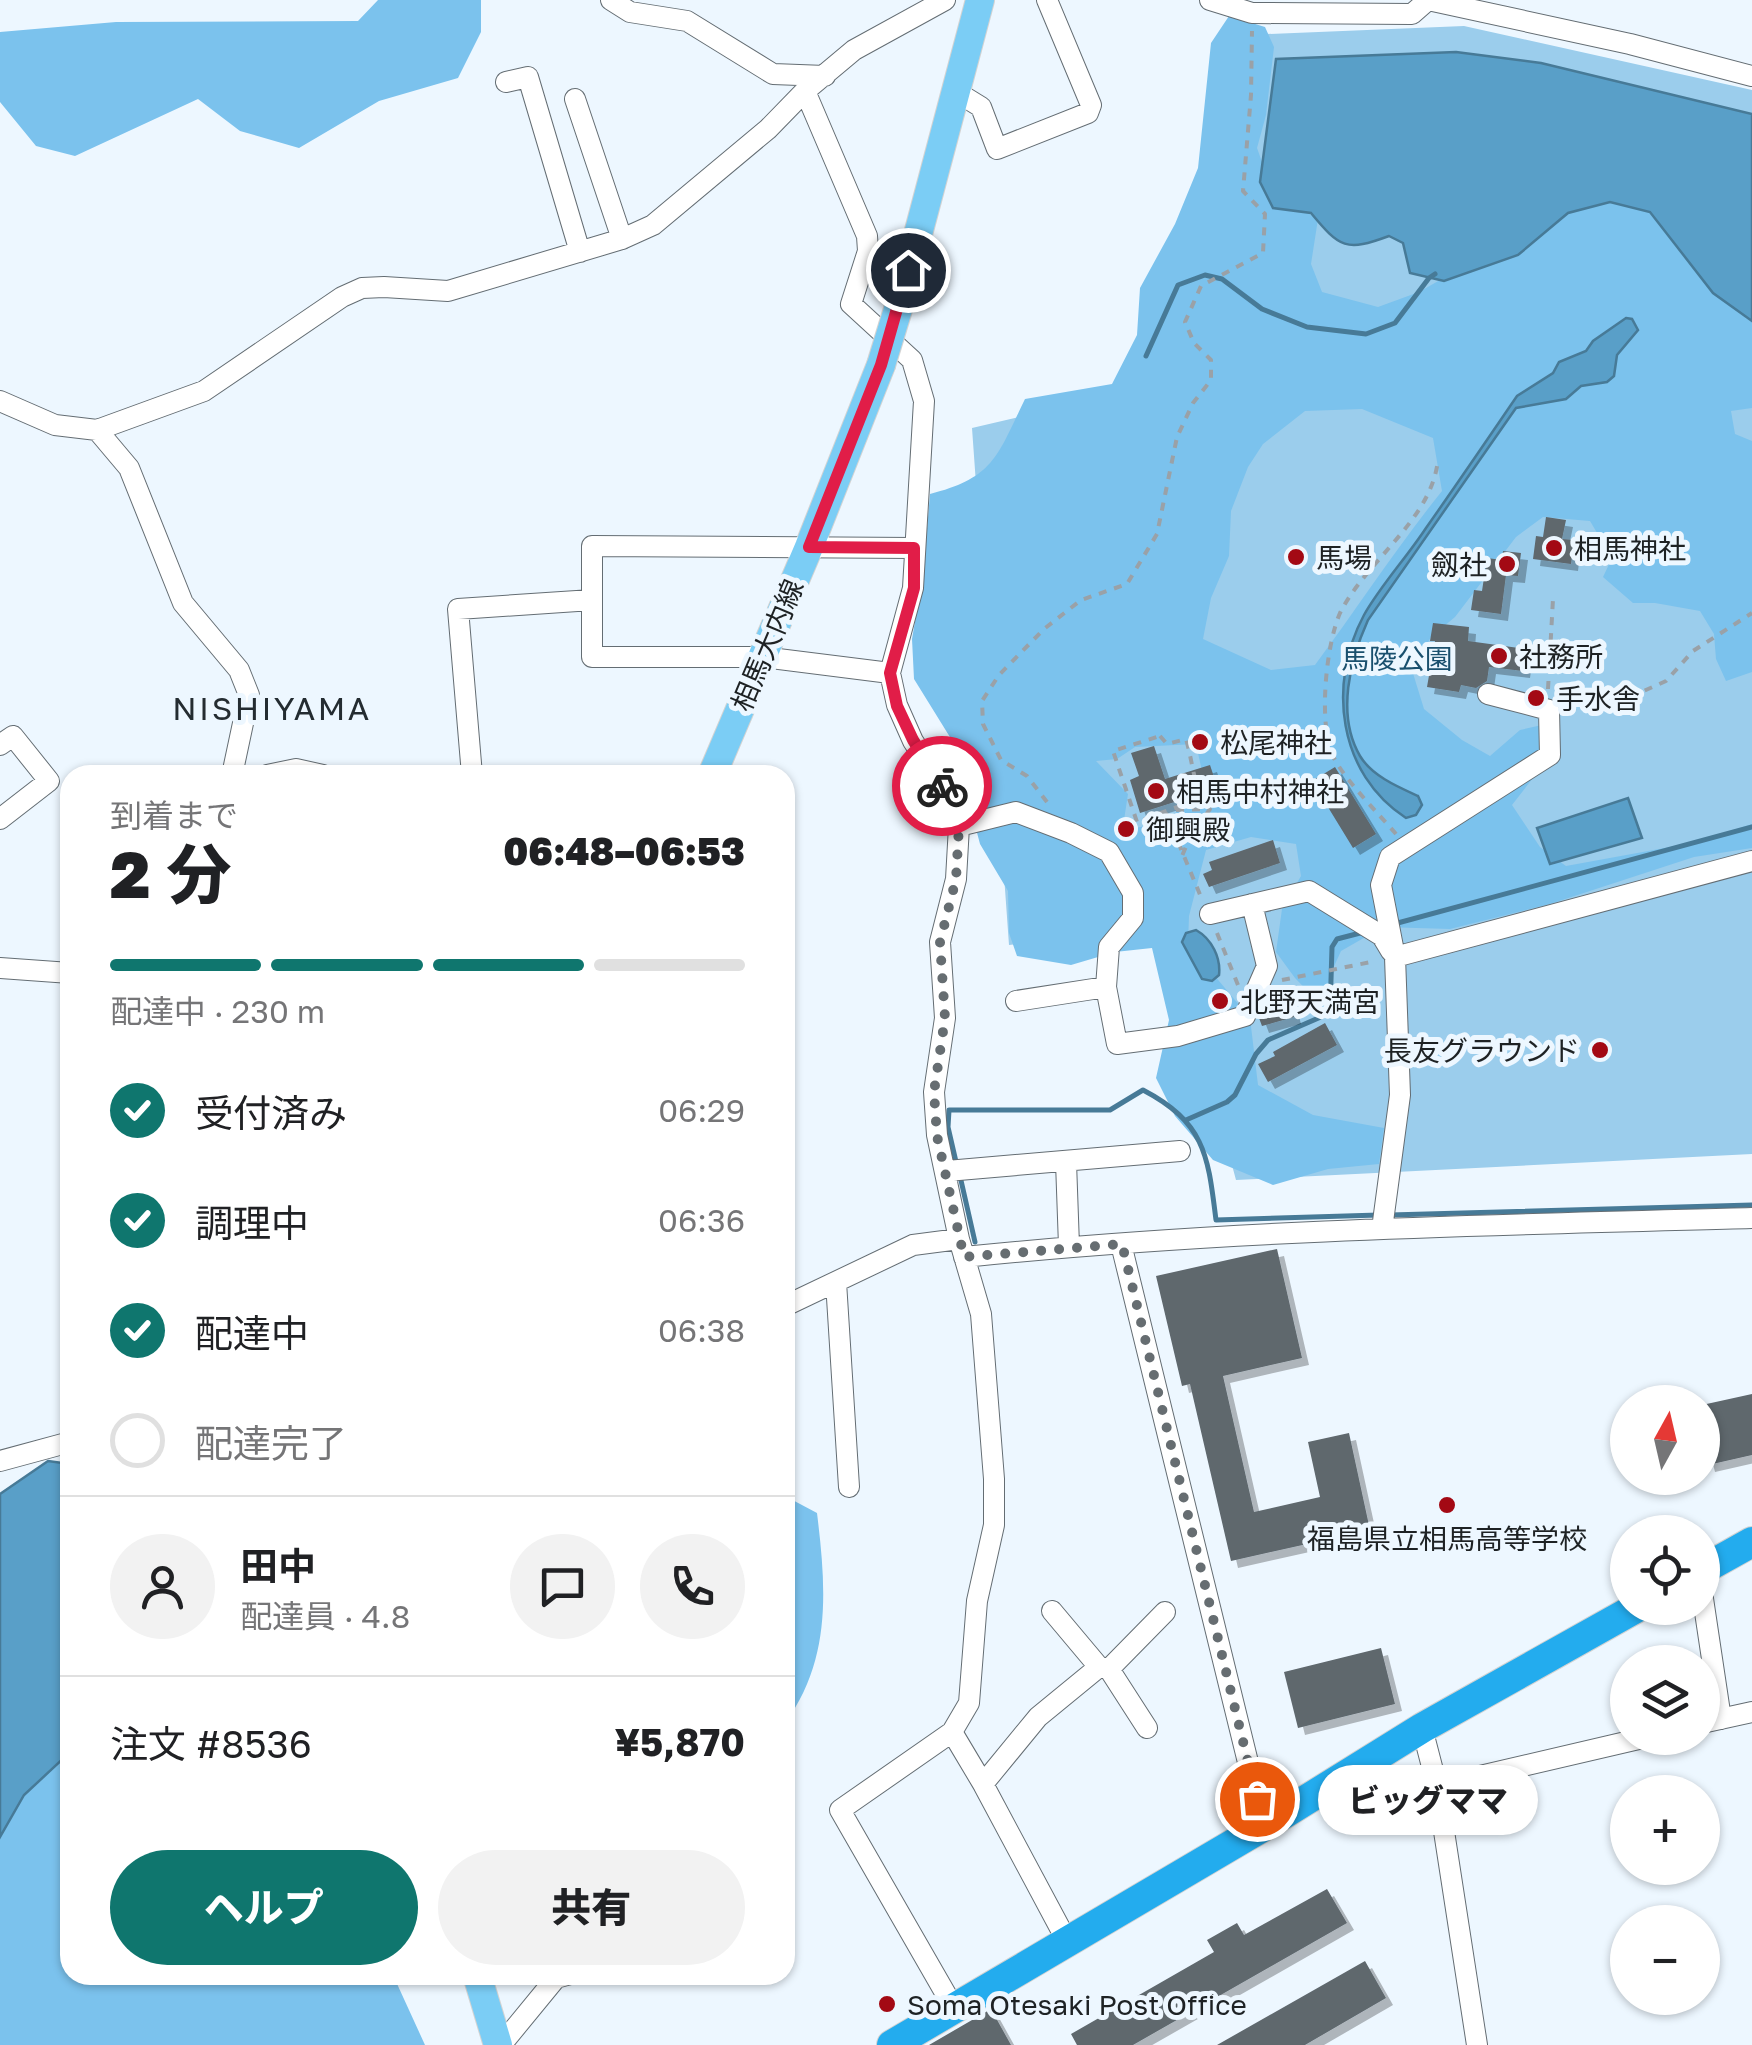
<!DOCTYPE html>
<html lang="ja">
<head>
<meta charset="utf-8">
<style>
  :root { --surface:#fff; --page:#f2f2f2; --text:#202124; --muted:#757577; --line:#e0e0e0; --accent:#0f766e }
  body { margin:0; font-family:"Golos Text","Noto Sans JP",sans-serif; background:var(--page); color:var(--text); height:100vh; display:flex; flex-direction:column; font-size:38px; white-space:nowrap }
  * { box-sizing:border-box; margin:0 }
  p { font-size:32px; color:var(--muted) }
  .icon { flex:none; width:55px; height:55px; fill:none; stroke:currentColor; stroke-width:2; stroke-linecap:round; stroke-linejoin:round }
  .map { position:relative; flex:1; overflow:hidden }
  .side { position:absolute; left:60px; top:765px; width:735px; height:1220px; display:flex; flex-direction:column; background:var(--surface); border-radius:30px; box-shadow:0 2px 8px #0004 }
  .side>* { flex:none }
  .needle { width:65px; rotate:8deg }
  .tools { position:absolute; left:1610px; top:1385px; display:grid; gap:20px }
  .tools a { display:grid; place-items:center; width:110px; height:110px; border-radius:50%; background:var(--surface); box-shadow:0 2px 8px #0004; font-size:50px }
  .pin { position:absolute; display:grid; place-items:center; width:85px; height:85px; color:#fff; margin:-42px; border:5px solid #fff; border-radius:50%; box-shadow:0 2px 10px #0007 }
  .courier { position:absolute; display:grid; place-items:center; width:100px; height:100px; margin:-50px; border:8px solid #e11d48; border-radius:50%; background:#fff; color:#222; box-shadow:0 2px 12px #0007 }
  .bubble { position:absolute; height:70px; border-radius:35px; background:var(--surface); box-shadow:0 2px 8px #0004; font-size:32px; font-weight:800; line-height:70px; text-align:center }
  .overview em { font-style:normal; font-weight:800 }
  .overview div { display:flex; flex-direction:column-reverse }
  .overview { display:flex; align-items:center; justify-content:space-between; height:170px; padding:0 50px }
  h1 { font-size:65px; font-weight:800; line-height:75px }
  .bar { display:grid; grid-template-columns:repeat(4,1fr); gap:15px 10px; align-content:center; height:120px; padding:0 50px }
  .bar i { height:12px; border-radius:8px; background:var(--line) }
  .bar .on { background:var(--accent) }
  .bar p { grid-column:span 4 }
  .line { display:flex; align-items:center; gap:25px; padding:0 50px; border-top:2px solid var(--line) }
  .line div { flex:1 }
  .round { display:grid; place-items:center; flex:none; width:105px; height:105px; border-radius:52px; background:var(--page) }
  ol { padding:0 50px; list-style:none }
  li { display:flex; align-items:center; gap:30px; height:110px }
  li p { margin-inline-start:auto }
  li .icon { padding:10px; border-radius:50%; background:var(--accent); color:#fff; stroke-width:4 }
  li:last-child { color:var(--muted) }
  li i { width:55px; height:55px; border:5px solid var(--line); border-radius:50% }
  .cta { display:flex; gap:20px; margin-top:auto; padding:20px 50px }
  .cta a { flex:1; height:115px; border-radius:60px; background:var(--accent); color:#fff; font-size:40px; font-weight:800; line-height:115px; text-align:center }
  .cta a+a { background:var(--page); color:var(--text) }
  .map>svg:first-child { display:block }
</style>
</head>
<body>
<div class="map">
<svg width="1752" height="2045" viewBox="0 0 1752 2045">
  <defs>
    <filter id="shadow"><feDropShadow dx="7" dy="7" stdDeviation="0" flood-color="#0004"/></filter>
  </defs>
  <rect width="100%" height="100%" fill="#edf7ff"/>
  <path fill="#9bcdec" d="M1464,26l288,64v1064l-516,26 -67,-251 -160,16 -37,-517 202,-47 69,-346z"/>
  <path fill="#7bc2ed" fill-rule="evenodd" d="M378,0h103v32l-23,46 -79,23 -80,47 -59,-17 -42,-32 -123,57 -39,-10 -36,-44v-70l116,-10 242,-1z
    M1229,16l36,11 9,20 -8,68 -9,33 16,45 45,26 -7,45 11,28 56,15 41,-15 35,-20 50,-48 123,-34 46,26 79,95v97l-21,3 4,23 17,7v231l-26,9 -10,-22 -2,-25 -14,-23 -45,-8h-22l-30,-26 9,-19 -22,-37 -47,-4 -27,20 -61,80 -24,20 -19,33 12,39 38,31 28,16 30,-26 22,-5 8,31 -38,49 28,42 26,19 126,-23 60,-19v24l-58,9 -144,47 -100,25 -67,-2 -42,24 -10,22 -6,36 -30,-31 -19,-26 6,-43 19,-33 -5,-32 -45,-7 -45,13 -17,66 -1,28 62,74 8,67 55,30 71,13 -5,36 -51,5 -55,16 -60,-25 -38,-44 -19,-38 13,-58 -17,-72 -37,4 -44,13 -54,-9 -8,-23 -1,-42 -28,-47 -9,-34 -5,-47 -52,-84 -2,-40 11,-64 7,-81c65,-16 68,-40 95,-95l87,-15 25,-49 3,-47 35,-64 23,-56 13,-125zM1362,409l71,29 9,53c-45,56 -84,116 -127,174l-44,5 -68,-31 8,-41 18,-42 2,-45 17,-44 15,-23 42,-33zM1196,744l10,45c-22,20 -41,34 -71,39l-11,-8 4,-26 -32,-33 21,-2 18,-12z
    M785,1496l32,17c9,74 15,146 -32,210z
    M0,1675l70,13v287h323l32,70h-425z"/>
  <path fill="#599fc8" stroke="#477a97" stroke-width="2.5" d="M1456,52l85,11 211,51v207l-39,-28 -63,-81 -40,-10 -42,11 -50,42 -74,26 -34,-8 -7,-30 -14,-7c-43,16 -49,12 -78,-23l-38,-5 -13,-26 16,-123z
    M1626,318l6,1 6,11 -21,25 -3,21 -7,6 -26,4 -15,13 -50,9 -148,212c-18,40 -32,95 -8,136 12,20 38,31 58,40l4,9 -6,10 -10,3c-68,-44 -79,-134 -42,-203 17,-30 43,-58 62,-87 31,-44 61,-88 91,-132l36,-23 6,-11 27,-11 7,-10z
    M1628,798l14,40 -92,26 -13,-36z
    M1196,930c16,9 25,28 23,45l-7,6 -10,-2 -20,-37 4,-9z
    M48,1461l22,3v265l-4,27 -42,39 -24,42v-343z"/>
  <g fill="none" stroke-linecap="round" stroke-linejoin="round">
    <path stroke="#477a97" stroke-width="5" d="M1146,356l32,-71 27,-10 17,4 40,30 45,18 59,7 29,-11 34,-45 6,-4
      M1394,924l358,-97
      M1186,1120l41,-18 8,-7 21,-41 12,-14 62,-27 2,-66 5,-8 27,-7
      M957,1166l-9,-39 1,-17h161l33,-20c63,33 65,67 73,130l163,-5
      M960,1176l15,66
      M1390,1215l362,-10"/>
  </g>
  <path fill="#5e676d" filter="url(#shadow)" d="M1546,517l20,3 -4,19 12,1 -3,24 -38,-5 3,-23 7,1z
    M1503,551l18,2 -3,23 -12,-1 -5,39 -30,-4 3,-20 8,1 5,-33 15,2z
    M1433,623l36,4 -1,14 58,8 -3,22 -34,-4 -2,14 -11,7 -15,-3 -2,7 -32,-5 8,-46h-5z
    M1154,746l11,33 45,-14 5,15 -33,11 2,8 -44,14 -10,-33 9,-4 -8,-23z
    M1335,767l41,67 -23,14 -41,-67z
    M1273,840l7,23 -71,24 -6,-13 9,-4 -3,-8z
    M1288,995l6,22 -32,9 -3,-8 7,-17z
    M1325,1023l12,22 -69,37 -10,-18 17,-8 -2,-4z
    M1277,1249l25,109 -79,18 31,136 66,-15 -12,-55 41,-9 21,97 -139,31 -41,-177 -8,2 -26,-110z
    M1752,1394v61l-44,10 -6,-24v-36z
    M1381,1648l14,56 -97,24 -14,-56z
    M1327,1889l20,34 -214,122h-56l-6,-11 143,-82 -7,-12 30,-17 7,12z
    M1365,1961l21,37 -81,47h-88z
    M991,2009l20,36h-82z"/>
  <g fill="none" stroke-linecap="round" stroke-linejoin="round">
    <defs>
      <path id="minor" d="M611,0l19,12 57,9 86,53 52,2
        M1210,0l42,13 160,1 16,-14 202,44 122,32
        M506,82l22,-5 52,175
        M805,91l62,145 1,15 -17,53 61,56 12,41 -11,187 -23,85
        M955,91l26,16 16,42 91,-36 3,-8 -44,-105
        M575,99l47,140
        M0,401l55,24 42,5 107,-39 138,-94 20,-9 22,-1 64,4 174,-52 31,-14 115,-96 37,-38 49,-41 91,-50
        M97,430l32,38 54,135 56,67 10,25 -17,80
        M914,548l-322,-2v111h170l128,16 7,32 16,36 26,40 20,45 -3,53 -16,63 5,76 -11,74 3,43 22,104 22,75 13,165v46l-17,76 -8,102 -17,29 31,52 85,159
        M0,745l13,-9 36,45 -49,38
        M267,775l29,-6 27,6
        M472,775l-14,-166 134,-9
        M959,826l57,-14 55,21 38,19 24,41v25l-24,29 -3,40 11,57 61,-8 67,-20 22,-50 -15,-62
        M1210,914l99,-23 73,45 9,15
        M1395,957l357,-96
        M0,968l70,5
        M1016,1001l90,-14
        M1066,1162l3,84
        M947,1171l233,-20
        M1382,1229l18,-134 -5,-138 -14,-72 9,-28 160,-102 -1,-45 -61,-16
        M1121,1244l136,555 12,24
        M964,1257c262,-27 525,-32 788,-39
        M836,1282l13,205
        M785,1306l128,-61 46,-6
        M0,1461l70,-19
        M1702,1592l19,127
        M1052,1611l47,56
        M1109,1669l38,59
        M1702,1723l50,-11
        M1422,1728l15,58 40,259
        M952,1732l-112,78 115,200
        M983,1784l55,-67 61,-50 10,2 56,-57
        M1437,1786l206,-48
        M501,2045l55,-67 11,-3"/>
      <path id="major" d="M899,306l81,-306
        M712,775l97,-228 72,-182
        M477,1975l21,70"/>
      <path id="highway" d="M1702,1570l50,-28
        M892,2045l377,-222 153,-95 214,-120"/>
    </defs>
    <use href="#minor" stroke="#646d73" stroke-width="22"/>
    <use href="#major" stroke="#d2d3d3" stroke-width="30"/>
    <use href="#highway" stroke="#d2d3d3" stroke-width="32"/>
    <path stroke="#9aa1a7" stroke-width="4" stroke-dasharray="8 8" stroke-linecap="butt" d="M1548,689l5,-90
      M1568,709l44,-4 54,-24 27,-30 59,-38
      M1160,736l7,8 19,-5c6,21 7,38 15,59l-64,24 -24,-71z
      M1047,802l-20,-26 -26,-16 -18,-36 -1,-23 17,-26 45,-46 37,-29 46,-16 30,-50 20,-97 16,-34 18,-23v-20l-17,-17 -9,-21 16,-36 62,-33 2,-39 -22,-23 8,-96 1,-64
      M1176,810l34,-1 -20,28 -8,19
      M1166,813l35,84
      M1396,834c-17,-20 -53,-56 -63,-78 -15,-32 -7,-111 7,-143 9,-18 23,-35 36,-50 27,-32 57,-61 62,-103
      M1217,933l21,52
      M1282,980l94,-19"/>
    <use href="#minor" stroke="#fff" stroke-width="20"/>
    <use href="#major" stroke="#7bcdf5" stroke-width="28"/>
    <use href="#highway" stroke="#23acee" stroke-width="30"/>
    <defs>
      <path id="major-bridge" d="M881,365l18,-59"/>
    </defs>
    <use href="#major-bridge" stroke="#d2d3d3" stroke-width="30" stroke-linecap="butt"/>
    <use href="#major-bridge" stroke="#7bcdf5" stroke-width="28"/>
  </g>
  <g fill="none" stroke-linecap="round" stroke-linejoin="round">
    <path stroke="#666d71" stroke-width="10" stroke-dasharray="0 18" d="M942,786l17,40 -3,53 -16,63 5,76 -11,74 3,44 27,121 158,-13 135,555"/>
    <path stroke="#e11d48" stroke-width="12" d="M908,270l-27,95 -72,182 105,1v40l-24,85 7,33 16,34 29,46"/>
  </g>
  <g fill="#a30914" stroke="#edf7ff" stroke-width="4">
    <circle cx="1554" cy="548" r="10"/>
    <circle cx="1296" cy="557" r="10"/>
    <circle cx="1507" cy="564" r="10"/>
    <circle cx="1499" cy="656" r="10"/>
    <circle cx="1536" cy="698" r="10"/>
    <circle cx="1200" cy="742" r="10"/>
    <circle cx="1156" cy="791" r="10"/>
    <circle cx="1126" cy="829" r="10"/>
    <circle cx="1220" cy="1001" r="10"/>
    <circle cx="1600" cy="1050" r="10"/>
    <circle cx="1447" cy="1505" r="10"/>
    <circle cx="887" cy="2004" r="10"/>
  </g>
  <g text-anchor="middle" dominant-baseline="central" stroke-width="10" stroke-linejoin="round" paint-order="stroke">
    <g font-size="28" fill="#1e2224" stroke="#edf7ff" text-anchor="start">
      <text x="1574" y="548">相馬神社</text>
      <text x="1316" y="557">馬場</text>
      <text x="1487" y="564" text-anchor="end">劔社</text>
      <text x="1519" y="656">社務所</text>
      <text x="1556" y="698">手水舎</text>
      <text x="1220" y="742">松尾神社</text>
      <text x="1176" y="791">相馬中村神社</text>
      <text x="1146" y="829">御興殿</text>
      <text x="1240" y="1001">北野天満宮</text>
      <text x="1580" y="1050" text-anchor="end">長友グラウンド</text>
      <text x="1447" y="1538" text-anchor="middle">福島県立相馬高等学校</text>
      <text x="907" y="2004">Soma Otesaki Post Office</text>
    </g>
    <g font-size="28" fill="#1e2224" stroke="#edf7ff">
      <text transform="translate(767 645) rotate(-67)">相馬大内線</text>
    </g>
    <g font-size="28" fill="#1a506e" stroke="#edf7ff">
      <text x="1397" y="658">馬陵公園</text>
    </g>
    <g font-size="32" letter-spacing="2.5" fill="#242c31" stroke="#edf7ff">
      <text x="272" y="708">NISHIYAMA</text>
    </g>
  </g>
</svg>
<div class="tools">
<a><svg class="needle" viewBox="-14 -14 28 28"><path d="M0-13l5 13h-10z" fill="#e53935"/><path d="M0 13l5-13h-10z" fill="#757577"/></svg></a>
<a><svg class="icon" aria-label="locate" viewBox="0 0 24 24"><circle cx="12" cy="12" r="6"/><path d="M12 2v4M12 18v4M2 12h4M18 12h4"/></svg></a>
<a><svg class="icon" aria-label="layers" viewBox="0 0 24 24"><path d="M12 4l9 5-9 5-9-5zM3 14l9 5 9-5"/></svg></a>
<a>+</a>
<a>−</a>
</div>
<div class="pin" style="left:1257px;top:1799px;background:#ea580c"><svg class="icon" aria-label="bag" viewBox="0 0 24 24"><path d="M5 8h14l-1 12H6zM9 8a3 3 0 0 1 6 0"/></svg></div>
<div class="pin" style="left:908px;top:270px;background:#1f2937"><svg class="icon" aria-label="home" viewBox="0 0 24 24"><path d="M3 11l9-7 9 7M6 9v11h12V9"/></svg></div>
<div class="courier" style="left:942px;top:786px"><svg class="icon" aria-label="bike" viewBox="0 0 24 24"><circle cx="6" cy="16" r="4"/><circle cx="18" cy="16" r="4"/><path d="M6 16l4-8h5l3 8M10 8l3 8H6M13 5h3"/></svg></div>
<div class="bubble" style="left:1318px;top:1765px;width:220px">ビッグママ</div>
<section class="side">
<div class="overview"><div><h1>2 分</h1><p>到着まで</p></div><em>06:48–06:53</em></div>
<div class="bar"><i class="on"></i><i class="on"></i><i class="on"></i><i></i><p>配達中 · 230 m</p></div>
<ol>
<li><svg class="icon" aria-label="check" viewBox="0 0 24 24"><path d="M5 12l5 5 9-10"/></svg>受付済み<p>06:29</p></li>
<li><svg class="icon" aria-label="check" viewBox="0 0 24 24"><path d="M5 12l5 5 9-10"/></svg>調理中<p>06:36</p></li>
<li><svg class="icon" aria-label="check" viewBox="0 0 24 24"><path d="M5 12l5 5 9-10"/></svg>配達中<p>06:38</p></li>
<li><i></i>配達完了</li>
</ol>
<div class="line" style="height:180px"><a class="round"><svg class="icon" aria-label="person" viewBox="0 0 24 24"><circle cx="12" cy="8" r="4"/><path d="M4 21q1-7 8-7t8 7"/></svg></a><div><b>田中</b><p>配達員 · 4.8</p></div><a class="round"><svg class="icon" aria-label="chat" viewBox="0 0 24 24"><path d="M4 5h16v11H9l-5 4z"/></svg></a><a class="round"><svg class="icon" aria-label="phone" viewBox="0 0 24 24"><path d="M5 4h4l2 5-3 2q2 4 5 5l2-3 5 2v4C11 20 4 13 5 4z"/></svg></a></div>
<div class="line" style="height:130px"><div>注文 #8536</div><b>¥5,870</b></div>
<div class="cta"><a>ヘルプ</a><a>共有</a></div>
</section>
</div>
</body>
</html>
